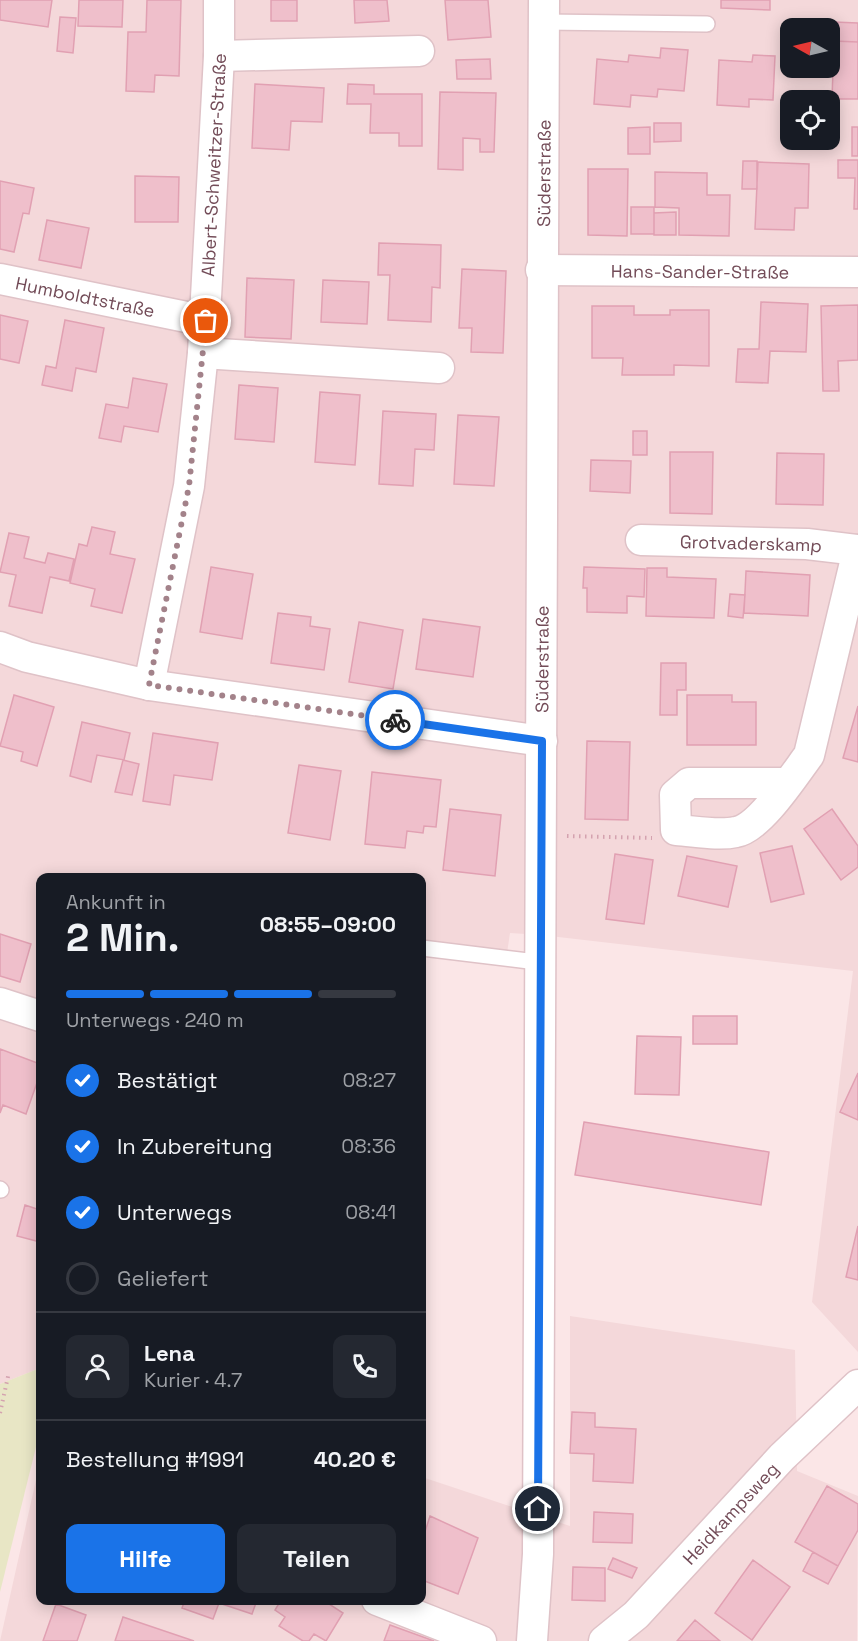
<!DOCTYPE html>
<html lang="de">
<head>
<meta charset="utf-8">
<style>
  :root { --surface:#171b24; --page:#242831; --text:#f1f3f6; --muted:#9ea1a6; --line:#363941; --accent:#1a73e8 }
  body { margin:0; font-family:"Space Grotesk",sans-serif; background:var(--page); color:var(--text); height:100vh; display:flex; flex-direction:column; font-size:22px; white-space:nowrap }
  * { box-sizing:border-box; margin:0 }
  p { font-size:20px; color:var(--muted) }
  .icon { flex:none; width:33px; height:33px; fill:none; stroke:currentColor; stroke-width:2; stroke-linecap:round; stroke-linejoin:round }
  .map { position:relative; flex:1; overflow:hidden }
  .panel { position:absolute; left:36px; top:873px; width:390px; height:732px; display:flex; flex-direction:column; background:var(--surface); border-radius:12px; box-shadow:0 3px 15px #0003 }
  .panel>* { flex:none }
  .needle { width:39px; rotate:278deg }
  .controls { position:absolute; left:780px; top:18px; display:grid; gap:12px }
  .controls a { display:grid; place-items:center; width:60px; height:60px; border-radius:12px; background:var(--surface); box-shadow:0 3px 15px #0003; font-size:30px }
  .pin { position:absolute; display:grid; place-items:center; width:51px; height:51px; color:#fff; margin:-26px; border:3px solid #fff; border-radius:50%; box-shadow:0 2px 6px #0007 }
  .courier { position:absolute; display:grid; place-items:center; width:60px; height:60px; margin:-30px; border:4px solid #1a73e8; border-radius:50%; background:#fff; color:#222; box-shadow:0 2px 8px #0007 }
  .head em { font-style:normal; font-weight:700 }
  .head div { display:flex; flex-direction:column-reverse }
  .head { display:flex; align-items:center; justify-content:space-between; height:102px; padding:0 30px }
  h1 { font-size:39px; font-weight:700; line-height:45px }
  .bar { display:grid; grid-template-columns:repeat(4,1fr); gap:9px 6px; align-content:center; height:72px; padding:0 30px }
  .bar i { height:8px; border-radius:4px; background:var(--line) }
  .bar .selected { background:var(--accent) }
  .bar p { grid-column:span 4 }
  .line { display:flex; align-items:center; gap:15px; padding:0 30px; border-top:2px solid var(--line) }
  .line div { flex:1 }
  .round { display:grid; place-items:center; flex:none; width:63px; height:63px; border-radius:12px; background:var(--page) }
  ol { padding:0 30px; list-style:none }
  li { display:flex; align-items:center; gap:18px; height:66px }
  li p { margin-inline-start:auto }
  li .icon { padding:6px; border-radius:50%; background:var(--accent); color:#fff; stroke-width:4 }
  li:last-child { color:var(--muted) }
  li i { width:33px; height:33px; border:3px solid var(--line); border-radius:50% }
  .cta { display:flex; gap:12px; margin-top:auto; padding:12px 30px }
  .cta a { flex:1; height:69px; border-radius:12px; background:var(--accent); color:#fff; font-size:24px; font-weight:700; line-height:69px; text-align:center }
  .cta a+a { background:var(--page); color:var(--text) }
  .map>svg:first-child { display:block }
</style>
</head>
<body>
<div class="map">
<svg width="858" height="1641" viewBox="0 0 858 1641">
  <rect width="100%" height="100%" fill="#fbe6e7"/>
  <path fill="#f4d8da" fill-rule="evenodd" d="M0,0h858v1352l-46,-50 41,-331 -312,-36 -31,-2 -3,20 -85,-13v-62h-382v490l-40,16zM790,28h40v40h-40zM790,100h40v40h-40z
    M570,1316l225,34 2,121 61,25 -1,145h-857l40,-179v138h382v-123l148,49z"/>
  <path fill="#e8e6c5" d="M40,1368v63l-40,161v-208z"/>
  <path fill="#efbfcb" stroke="#e1a0b2" stroke-width="1.5" d="M52,0l-4,27 -48,-7v-20z
    M79,0h44l-1,27 -44,-1z
    M147,0h34l-2,76 -24,-1 -1,17 -28,-1 2,-59h18z
    M271,0h26v21h-26z
    M354,0h33l2,21 -34,2z
    M445,0h43l3,37 -43,3z
    M721,0h49v10l-49,-2z
    M60,17l16,1 -3,35 -16,-2z
    M834,22l24,1v19l-24,-1z
    M834,41l24,1v57h-26z
    M661,48l27,2 -4,41 -26,-2 -1,8 -26,-2 -1,12 -36,-3 3,-45 31,3 1,-7 31,3z
    M753,55l22,1 -2,44 -24,-1v8l-32,-2 2,-45 33,2z
    M490,59l1,20h-34l-1,-19z
    M255,84l69,4 -2,34 -31,-1 -2,29 -37,-2z
    M348,84l26,1v9h48v52h-23v-13h-29l1,-29h-24z
    M440,92l56,1 -2,59h-14v-13l-17,-1v32l-25,-1z
    M654,123h27v18l-27,1z
    M650,127v27h-22v-26z
    M852,127h6v29h-6z
    M838,160h20v49h-4l1,-31h-17z
    M743,161h14v28h-15z
    M758,162l51,2 -1,44h-13l-1,22 -39,-1z
    M588,169h40l-1,67 -39,-1z
    M655,172l52,1v22h23l-1,41 -50,-1v-27l-24,-1z
    M135,176l44,1 -1,45h-43z
    M0,181l34,7 -5,26 -6,-1 -9,39 -14,-3z
    M631,207h23v27h-23z
    M676,212v23h-22v-22z
    M47,220l42,8 -8,40 -42,-8z
    M379,243l62,2 -1,43 -8,-1 -1,35 -43,-2 2,-45h-12z
    M462,269l44,2 -3,82 -32,-1 1,-24h-13z
    M247,278l47,2 -3,59 -46,-2z
    M323,280l46,2 -2,42 -46,-2z
    M761,302l47,2 -2,48 -36,-1 -2,32 -32,-1 2,-33h21z
    M858,305v55l-20,1 1,30h-16l-2,-85z
    M592,306h42v9h36v-5h39v56l-35,-1v10h-52l1,-17h-31z
    M0,315l28,6 -9,42 -19,-4z
    M65,320l39,8 -8,44 -20,-4 -4,23 -30,-6 4,-19 10,2z
    M133,378l34,6 -9,48 -34,-6 -3,16 -22,-4 7,-34 22,4z
    M239,385l39,3 -4,54 -39,-3z
    M320,392l40,3 -5,70 -40,-3z
    M383,411l53,3 -2,36 -19,-1 -2,37 -34,-2z
    M458,415l41,2 -5,69 -40,-2z
    M633,431h14v24h-14z
    M670,452h43l-1,62 -42,-1z
    M777,453l47,1 -1,51 -47,-1z
    M591,460l40,1 -1,32 -40,-2z
    M92,527l23,5 -5,22 25,5 -13,54 -31,-7 4,-17 -25,-6 9,-39 8,2z
    M9,533l20,4 -5,21 21,5 3,-10 26,6 -5,22 -19,-4 -8,36 -33,-7 7,-31 -16,-3z
    M211,567l42,7 -11,65 -42,-7z
    M584,567l61,2 -1,28 -17,-1v17l-40,-1v-24h-4z
    M647,568h20v9l49,2 -2,39 -68,-2z
    M746,571l64,4 -2,41 -64,-3z
    M730,594l15,1 -2,23 -15,-2z
    M278,613l33,4 -1,9 20,3 -6,41 -53,-7z
    M423,619l57,8 -7,50 -57,-8z
    M359,622l44,8 -10,59 -44,-7z
    M661,663h25v27h-9v25h-17z
    M14,695l40,12 -17,59 -16,-5 2,-9 -23,-6z
    M687,695h45v7h24v43h-69z
    M858,706v56l-15,-4z
    M82,722l48,11 -6,27 -27,-5 -6,27 -21,-6z
    M153,733l65,10 -6,37 -38,-5 -4,30 -27,-4z
    M587,741l43,1 -2,78 -43,-1z
    M123,760l16,4 -7,31 -17,-3z
    M299,765l42,6 -11,69 -42,-7z
    M372,772l69,8 -5,47 -12,-1 -1,7 -16,-2 -2,17 -40,-4z
    M450,809l51,6 -6,61 -52,-6z
    M832,809l26,37v21l-17,13 -37,-51z
    M792,846l12,48 -33,8 -11,-49z
    M615,854l38,6 -9,64 -38,-5z
    M687,856l50,10 -9,41 -50,-11z
    M0,934l31,10 -11,38 -20,-6z
    M693,1016h44v28h-44z
    M637,1036l44,1 -2,58 -44,-1z
    M0,1049l40,15v10l-14,40 -23,-9 -3,8z
    M858,1073v47l-18,-8z
    M584,1122l185,30 -8,53 -186,-30z
    M25,1205l15,5v32l-23,-6z
    M858,1226v54l-12,-3z
    M572,1412l23,1v14l41,2 -3,54 -40,-2 1,-27 -24,-1z
    M827,1486l31,18v26l-20,36 -43,-24z
    M594,1512l39,2 -1,29 -39,-1z
    M430,1516l48,22 -20,56 -36,-14v-39z
    M813,1552l25,14 -10,18 -25,-13z
    M613,1558l24,10 -5,10 -24,-9z
    M753,1560l37,27 -38,53 -37,-27z
    M573,1567l32,1v33l-33,-1z
    M185,1600h72l-5,14 -33,-11 -6,16 -31,-11z
    M281,1600h42l20,13 -17,28 -12,-7 -5,7h-6l-24,-15 6,-9 -10,-7z
    M56,1604l30,11 -9,26h-34z
    M123,1617l71,24h-79z
    M695,1620l25,21h-43z
    M390,1625l44,16h-50z"/>
  <g fill="none" stroke-linecap="round" stroke-linejoin="round">
    <defs>
      <path id="lane" d="M544,22l163,2
        M422,948l123,15
        M0,1189l1,1"/>
      <g id="street">
        <path d="M219,56l200,-5"/>
        <path id="s1" d="M541,270l317,2"/>
        <path id="s2" d="M0,279l206,42"/>
        <path d="M203,353l236,15"/>
        <path id="s3" d="M641,540l166,4 51,6"/>
        <path d="M0,647l27,10 122,28 393,56"/>
        <path id="s4" d="M149,685l40,-199 14,-133 16,-297v-56"/>
        <path d="M788,783h-99l-14,12 1,35c18,1 42,6 60,2 24,-4 58,-57 73,-77l49,-205"/>
        <path d="M0,1003l40,13"/>
        <path d="M377,1600l104,41"/>
        <path id="s5" d="M532,1641l6,-87 6,-1554"/>
        <path id="s6" d="M604,1641l32,-26 146,-158 76,-72"/>
      </g>
    </defs>
    <use href="#lane" stroke="#dfc2c7" stroke-width="18"/>
    <use href="#street" stroke="#dfc2c7" stroke-width="33"/>
    <path stroke="#d4a2af" stroke-width="4" stroke-dasharray="1.5 4.5" stroke-linecap="butt" d="M567,836l85,2
      M0,1413l9,-41"/>
    <use href="#lane" stroke="#fff" stroke-width="15"/>
    <use href="#street" stroke="#fff" stroke-width="30"/>
  </g>
  <g fill="none" stroke-linecap="round" stroke-linejoin="round">
    <path stroke="#a3828a" stroke-width="6" stroke-dasharray="0 10.8" d="M206,321l-17,165 -40,199 246,35"/>
    <path stroke="#1a73e8" stroke-width="8" d="M395,720l147,21 -4,768"/>
  </g>
  <g text-anchor="middle" dominant-baseline="central" stroke-width="4.5" stroke-linejoin="round" paint-order="stroke">
    <g font-size="18" fill="#734c58" stroke="#feeced">
      <text stroke="none"><textPath href="#s4" startOffset="525">Albert-Schweitzer-Straße</textPath></text>
      <text stroke="none"><textPath href="#s5" startOffset="1468">Süderstraße</textPath></text>
      <text stroke="none"><textPath href="#s1" startOffset="159">Hans-Sander-Straße</textPath></text>
      <text stroke="none"><textPath href="#s2" startOffset="87">Humboldtstraße</textPath></text>
      <text stroke="none"><textPath href="#s3" startOffset="110">Grotvaderskamp</textPath></text>
      <text stroke="none"><textPath href="#s5" startOffset="982">Süderstraße</textPath></text>
      <text stroke="none"><textPath href="#s6" startOffset="180">Heidkampsweg</textPath></text>
    </g>
  </g>
</svg>
<div class="controls">
<a><svg class="needle" viewBox="-14 -14 28 28"><path d="M0-13l5 13h-10z" fill="#e53935"/><path d="M0 13l5-13h-10z" fill="#9ea1a6"/></svg></a>
<a><svg class="icon" aria-label="locate" viewBox="0 0 24 24"><circle cx="12" cy="12" r="6"/><path d="M12 2v4M12 18v4M2 12h4M18 12h4"/></svg></a>
</div>
<div class="pin" style="left:206px;top:321px;background:#ea580c"><svg class="icon" aria-label="bag" viewBox="0 0 24 24"><path d="M5 8h14l-1 12H6zM9 8a3 3 0 0 1 6 0"/></svg></div>
<div class="pin" style="left:538px;top:1509px;background:#1f2937"><svg class="icon" aria-label="home" viewBox="0 0 24 24"><path d="M3 11l9-7 9 7M6 9v11h12V9"/></svg></div>
<div class="courier" style="left:395px;top:720px"><svg class="icon" aria-label="bike" viewBox="0 0 24 24"><circle cx="6" cy="16" r="4"/><circle cx="18" cy="16" r="4"/><path d="M6 16l4-8h5l3 8M10 8l3 8H6M13 5h3"/></svg></div>
<section class="panel">
<div class="head"><div><h1>2 Min.</h1><p>Ankunft in</p></div><em>08:55–09:00</em></div>
<div class="bar"><i class="selected"></i><i class="selected"></i><i class="selected"></i><i></i><p>Unterwegs · 240 m</p></div>
<ol>
<li><svg class="icon" aria-label="check" viewBox="0 0 24 24"><path d="M5 12l5 5 9-10"/></svg>Bestätigt<p>08:27</p></li>
<li><svg class="icon" aria-label="check" viewBox="0 0 24 24"><path d="M5 12l5 5 9-10"/></svg>In Zubereitung<p>08:36</p></li>
<li><svg class="icon" aria-label="check" viewBox="0 0 24 24"><path d="M5 12l5 5 9-10"/></svg>Unterwegs<p>08:41</p></li>
<li><i></i>Geliefert</li>
</ol>
<div class="line" style="height:108px"><a class="round"><svg class="icon" aria-label="person" viewBox="0 0 24 24"><circle cx="12" cy="8" r="4"/><path d="M4 21q1-7 8-7t8 7"/></svg></a><div><b>Lena</b><p>Kurier · 4.7</p></div><a class="round"><svg class="icon" aria-label="phone" viewBox="0 0 24 24"><path d="M5 4h4l2 5-3 2q2 4 5 5l2-3 5 2v4C11 20 4 13 5 4z"/></svg></a></div>
<div class="line" style="height:78px"><div>Bestellung #1991</div><b>40.20 €</b></div>
<div class="cta"><a>Hilfe</a><a>Teilen</a></div>
</section>
</div>
</body>
</html>
